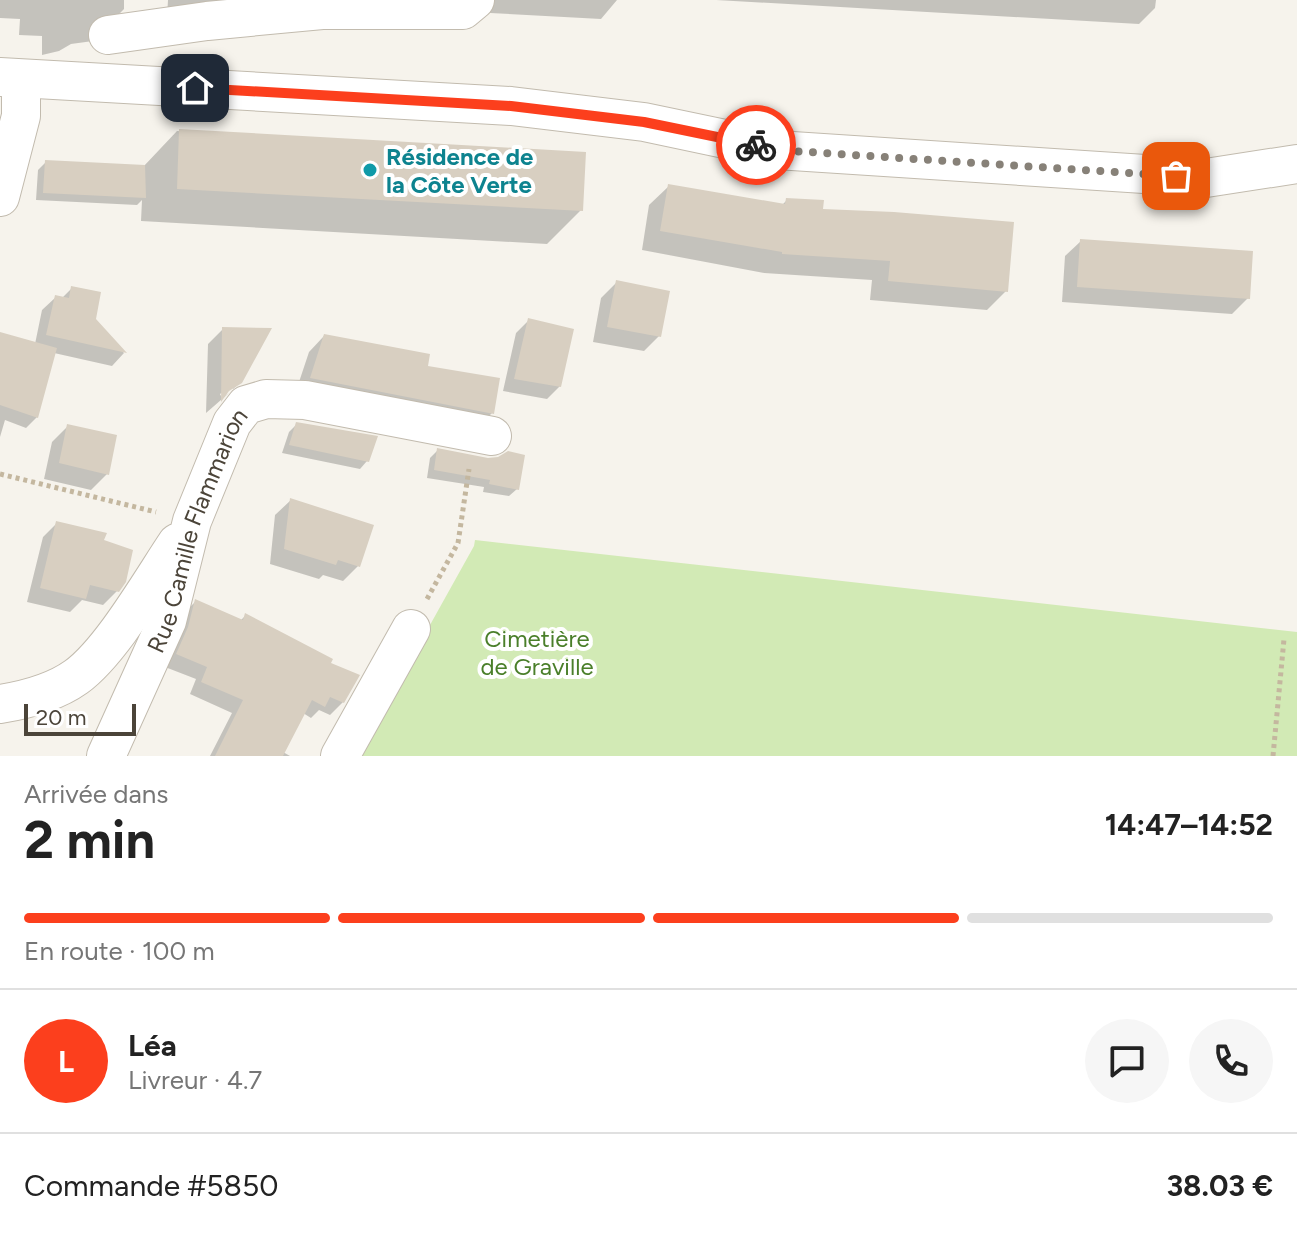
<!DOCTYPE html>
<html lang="fr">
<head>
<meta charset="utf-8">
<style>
  :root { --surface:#fff; --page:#f6f6f6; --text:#222; --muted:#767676; --line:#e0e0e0; --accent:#fc3f1d }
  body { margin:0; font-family:Figtree,sans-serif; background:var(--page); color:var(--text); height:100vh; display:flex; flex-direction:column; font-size:30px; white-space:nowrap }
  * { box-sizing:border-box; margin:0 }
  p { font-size:26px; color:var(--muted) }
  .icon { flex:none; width:44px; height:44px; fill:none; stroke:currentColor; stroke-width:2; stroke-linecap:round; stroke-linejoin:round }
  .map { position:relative; height:756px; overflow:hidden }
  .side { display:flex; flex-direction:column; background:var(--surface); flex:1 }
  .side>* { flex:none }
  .scale { position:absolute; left:24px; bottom:20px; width:112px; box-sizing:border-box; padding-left:8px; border:4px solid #4b4439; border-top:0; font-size:22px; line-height:28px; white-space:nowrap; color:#4b4439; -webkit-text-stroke:6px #fff; paint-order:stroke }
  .pin { position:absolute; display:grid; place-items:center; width:68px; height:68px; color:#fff; margin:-34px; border-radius:16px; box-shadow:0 4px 12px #0006 }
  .courier { position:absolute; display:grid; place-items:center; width:80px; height:80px; margin:-40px; border:6px solid #fc3f1d; border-radius:50%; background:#fff; color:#222; box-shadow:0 2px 10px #0007 }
  .head em { font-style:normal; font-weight:700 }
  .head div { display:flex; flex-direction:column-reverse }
  .head { display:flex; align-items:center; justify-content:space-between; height:136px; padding:0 24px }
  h1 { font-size:52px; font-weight:700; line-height:60px }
  .bar { display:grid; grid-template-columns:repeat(4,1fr); gap:12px 8px; align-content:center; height:96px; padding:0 24px }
  .bar i { height:10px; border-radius:6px; background:var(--line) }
  .bar .on { background:var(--accent) }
  .bar p { grid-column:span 4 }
  .line { display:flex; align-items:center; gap:20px; padding:0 24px; border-top:2px solid var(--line) }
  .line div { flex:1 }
  .round { display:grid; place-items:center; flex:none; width:84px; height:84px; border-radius:42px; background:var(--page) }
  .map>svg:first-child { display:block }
</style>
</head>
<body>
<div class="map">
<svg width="1297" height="756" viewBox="0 0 1297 756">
  <rect width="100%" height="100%" fill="#f6f3ec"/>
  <path fill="#d2eab5" d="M475,540l822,92v124h-940l117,-210z"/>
  <path fill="#0003" d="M0,0h124v9l-31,32 -22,3 -12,7 -17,4v-19l-23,-1 1,-16 -20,-1z
    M168,0h245l-246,17z
    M492,0h125l-16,19 -111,-6z
    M716,0h440l-1,8 -16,16z
    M177,131l407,23 -3,56 -34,34 -406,-23 1,-21 -5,5 -101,-5 2,-30 8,-8 97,5z
    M669,186l113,19 5,-5 34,11 185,80 -19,19 -117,-10 2,-20 -108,-7 -122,-23 7,-45z
    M1081,241l167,57 -16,16 -170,-12 3,-46z
    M616,283l43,53 -15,15 -51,-9 8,-44z
    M72,288l21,32 31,33 -12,13 -58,-13 -17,64 -11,11 -21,-8 -5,17v-103l35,10 7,-34 14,-13 6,1z
    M529,320l31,66 -13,13 -44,-8 13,-58z
    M223,329l17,53 -7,7v-3l-13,8 2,4 7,-5 -23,20 2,-69z
    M324,336l102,32 66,45 -16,16 -181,-35 14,-42z
    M297,424l70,37 -7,8 -78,-16 7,-21z
    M68,426l39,48 -16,16 -47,-11 8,-37z
    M438,450l79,39 -8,7 -26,-4 1,-5 -57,-9 3,-20z
    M291,500l67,66 -15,15 -20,-6 -4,4 -49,-15 5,-49z
    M57,523l45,18 16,49 -15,15 -21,-5 -12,12 -43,-10 16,-65z
    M196,601l44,20 6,-6 82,49 15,38 -13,13 -11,-5 -8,8 -8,-5 -20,39 7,4h-80l22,-43 -42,-19 6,-15 -31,-12 18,-53z"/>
  <path fill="#d8cfc1" d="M179,129l407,23 -3,59 -406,-22z
    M45,160l100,5 1,33 -103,-5z
    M668,184l117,20 1,-6 38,2 -1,9 71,3 120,10 -6,70 -120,-11 2,-20 -108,-7v-2l-122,-21z
    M1080,239l173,12 -3,48 -173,-12z
    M616,280l54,11 -9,46 -54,-10z
    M71,286l30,6 -5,27 31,34 -81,-18 9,-40 14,3z
    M528,318l46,11 -13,58 -47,-8z
    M222,327l50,1 -30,55 -13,8 -8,11z
    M0,332l57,16 -19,70 -38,-13z
    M324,334l106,20 -2,12 72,12 -6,36 -184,-36z
    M296,422l82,14 -9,26 -80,-17z
    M67,424l50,11 -8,40 -50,-12z
    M437,448l51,10 10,-1 10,-6 17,4 -6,35 -30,-6 1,-4 -56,-10z
    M290,498l84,27 -14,42 -22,-7 -2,5 -52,-16z
    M56,521l51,12 -3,7 29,10 -7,32 -7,10 -29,-7 -4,14 -46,-11z
    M195,599l48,21 2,-7 88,46 -2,4 29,12 -16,28 -14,-6 -5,10 -13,-7 -29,56h-68l28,-56 -42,-18 6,-15 -31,-13 12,-27z"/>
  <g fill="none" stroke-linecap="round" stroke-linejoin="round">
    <defs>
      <g id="minor">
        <path d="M108,35l99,-14 115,-11h141l12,-10"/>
        <path d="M0,77l511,29 133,16 133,28 429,28 91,-14"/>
        <path d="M0,197l21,-81v-37"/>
        <path d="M0,704c25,-4 55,-12 76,-27 35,-25 76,-97 101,-134"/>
        <path id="s1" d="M106,756l61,-135 25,-100 40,-98 14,-18 20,-6 39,1 187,36"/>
        <path d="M340,756l71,-127"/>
      </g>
    </defs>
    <use href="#minor" stroke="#c2bbae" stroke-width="40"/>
    <path stroke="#c4b79f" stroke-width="5" stroke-dasharray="4 4" stroke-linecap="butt" d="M0,474l156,38
      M427,599l31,-56 11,-74
      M1273,756l11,-117"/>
    <use href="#minor" stroke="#fff" stroke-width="38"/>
  </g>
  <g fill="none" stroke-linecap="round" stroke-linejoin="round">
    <path stroke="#878178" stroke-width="8" stroke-dasharray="0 14.4" d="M756,145l21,5 399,26"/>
    <path stroke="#fc3f1d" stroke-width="10" d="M195,88l316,18 133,16 112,23"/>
  </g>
  <circle fill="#0f9aa8" stroke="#fff" stroke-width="3" cx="370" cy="170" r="8"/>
  <g text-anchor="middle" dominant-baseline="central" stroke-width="8" stroke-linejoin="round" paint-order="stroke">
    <g font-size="24" font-weight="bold" fill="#0d838f" stroke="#fff" text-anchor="start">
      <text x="386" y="156">Résidence de<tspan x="386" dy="28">la Côte Verte</tspan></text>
    </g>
    <g font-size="24" fill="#4b4439" stroke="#fff">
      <text stroke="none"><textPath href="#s1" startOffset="244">Rue Camille Flammarion</textPath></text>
    </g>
    <g font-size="24" fill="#4a7f2a" stroke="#fff">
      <text x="537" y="638">Cimetière<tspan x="537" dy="28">de Graville</tspan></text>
    </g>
  </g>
</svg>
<div class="scale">20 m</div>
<div class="pin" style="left:1176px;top:176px;background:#ea580c"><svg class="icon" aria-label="bag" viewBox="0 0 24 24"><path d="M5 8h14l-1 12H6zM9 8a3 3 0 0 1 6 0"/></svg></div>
<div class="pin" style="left:195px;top:88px;background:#1f2937"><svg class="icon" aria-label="home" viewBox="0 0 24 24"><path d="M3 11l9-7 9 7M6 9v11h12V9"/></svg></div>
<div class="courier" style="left:756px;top:145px"><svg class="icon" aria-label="bike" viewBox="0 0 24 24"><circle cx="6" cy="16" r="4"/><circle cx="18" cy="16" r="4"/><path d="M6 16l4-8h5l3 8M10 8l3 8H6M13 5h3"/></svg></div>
</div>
<section class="side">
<div class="head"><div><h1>2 min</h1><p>Arrivée dans</p></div><em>14:47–14:52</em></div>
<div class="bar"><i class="on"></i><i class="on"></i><i class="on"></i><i></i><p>En route · 100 m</p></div>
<div class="line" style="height:144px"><b class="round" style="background:var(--accent);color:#fff">L</b><div><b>Léa</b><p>Livreur · 4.7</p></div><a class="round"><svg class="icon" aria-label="chat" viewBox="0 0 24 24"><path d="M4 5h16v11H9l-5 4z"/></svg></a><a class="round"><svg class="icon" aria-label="phone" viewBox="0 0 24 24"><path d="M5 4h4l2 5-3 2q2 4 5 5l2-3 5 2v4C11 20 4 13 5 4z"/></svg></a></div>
<div class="line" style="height:104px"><div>Commande #5850</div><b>38.03 €</b></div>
</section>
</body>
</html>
